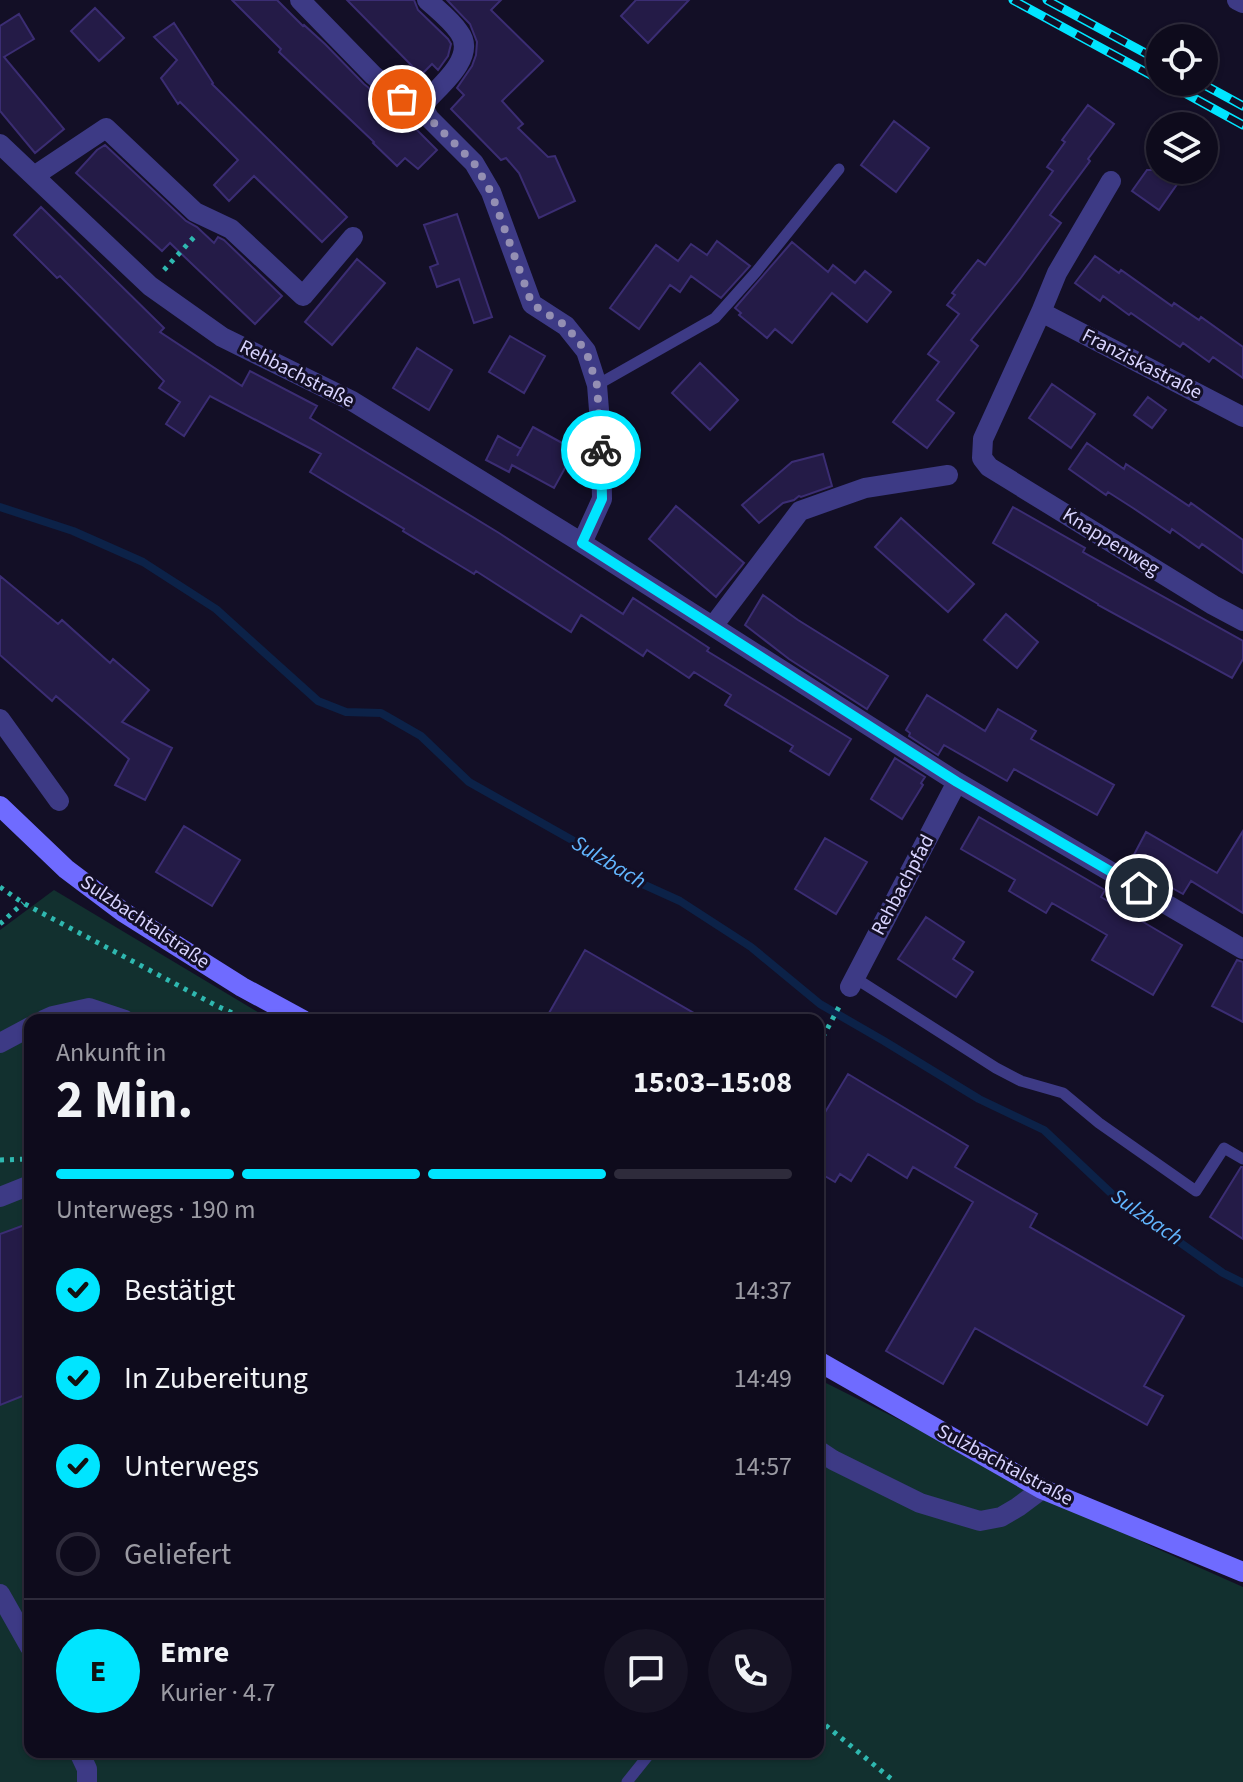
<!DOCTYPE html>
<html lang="de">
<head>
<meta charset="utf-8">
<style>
  :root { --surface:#0e0b1c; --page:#171425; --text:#f1f3f6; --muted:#9b9ba3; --line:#2e2b3b; --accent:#00e5ff }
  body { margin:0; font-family:"Source Sans 3",sans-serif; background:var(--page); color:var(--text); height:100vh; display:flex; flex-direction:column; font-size:30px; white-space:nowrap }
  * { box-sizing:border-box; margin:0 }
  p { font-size:26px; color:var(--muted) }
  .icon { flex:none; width:44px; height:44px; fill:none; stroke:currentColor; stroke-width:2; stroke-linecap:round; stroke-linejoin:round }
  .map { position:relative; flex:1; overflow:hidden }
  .details { position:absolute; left:24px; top:1014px; width:800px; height:744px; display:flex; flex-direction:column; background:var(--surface); border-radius:16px; box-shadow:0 2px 6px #0004,0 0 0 2px var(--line) }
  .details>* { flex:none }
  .controls { position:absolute; left:1146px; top:24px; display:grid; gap:16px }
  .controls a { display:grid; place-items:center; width:72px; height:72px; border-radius:50%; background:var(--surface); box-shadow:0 2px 6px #0004,0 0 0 2px var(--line); font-size:40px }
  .pin { position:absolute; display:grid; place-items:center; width:68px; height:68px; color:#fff; margin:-34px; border:4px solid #fff; border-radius:50%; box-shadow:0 2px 8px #0007 }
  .courier { position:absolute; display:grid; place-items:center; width:80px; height:80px; margin:-40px; border:6px solid #00e5ff; border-radius:50%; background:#fff; color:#222; box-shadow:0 2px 10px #0007 }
  .summary em { font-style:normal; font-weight:700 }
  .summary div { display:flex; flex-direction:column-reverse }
  .summary { display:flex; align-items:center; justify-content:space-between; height:136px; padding:0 32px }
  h1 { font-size:52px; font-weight:700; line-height:60px }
  .bar { display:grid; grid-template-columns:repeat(4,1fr); gap:12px 8px; align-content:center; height:96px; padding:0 32px }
  .bar i { height:10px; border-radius:6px; background:var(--line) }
  .bar .on { background:var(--accent) }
  .bar p { grid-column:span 4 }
  .line { display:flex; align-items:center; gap:20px; padding:0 32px; border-top:2px solid var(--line) }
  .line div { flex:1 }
  .round { display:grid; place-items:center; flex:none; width:84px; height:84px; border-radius:42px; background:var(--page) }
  ol { padding:0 32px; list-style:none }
  li { display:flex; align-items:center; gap:24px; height:88px }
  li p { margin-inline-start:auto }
  li .icon { padding:8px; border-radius:50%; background:var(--accent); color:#111; stroke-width:4 }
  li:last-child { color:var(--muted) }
  li i { width:44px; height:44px; border:4px solid var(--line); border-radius:50% }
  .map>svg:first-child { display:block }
</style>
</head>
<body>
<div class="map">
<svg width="1243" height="1782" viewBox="0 0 1243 1782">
  <rect width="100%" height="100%" fill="#130f26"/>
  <path fill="#12302f" d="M54,890l217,130h-241v732h788v-373l333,167 92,41v195h-1243v-852z"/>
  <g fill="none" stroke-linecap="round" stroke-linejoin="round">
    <path stroke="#0c2248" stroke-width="8" d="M0,507l73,24 70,31 73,47 102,92 28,11 35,1 40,23 48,46 119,67 28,23 64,29 71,46 69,57 64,37 95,58 65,31 69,65 110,78 20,10"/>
  </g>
  <path fill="#241b47" stroke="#3b2d73" stroke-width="2" d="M232,0h45l26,26 1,-1 21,19 39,40 37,30 36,36 -19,19 -13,-11 -8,8 -24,-23 1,-1 -95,-90 2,-3z
    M347,0h67l4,10 30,29 3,5 -3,12 -10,14 -6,-6 -11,11z
    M447,0h54l-10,10 52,51 -41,40 21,23 -5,4 30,29 7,-1 20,45 -36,17 -20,-45 -13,-15 -5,2 -50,-51 13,-14 -7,-7 15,-22 4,-11 1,-13 -7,-18z
    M636,0h53l-41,43 -27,-27z
    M95,8l29,30 -25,23 -28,-30z
    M19,14l15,25 -30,18 60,72 -29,24 -35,-42v-85z
    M174,23l39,60 -1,1 135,133 -25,25 -68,-66 -25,25 -15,-16 24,-25 -58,-58 -2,2 -17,-26 16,-18 -23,-23z
    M1088,105l26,19 -26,35 2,2 -40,54 11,8 -41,56 -49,61 7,6 -41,54 17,13 -27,35 -34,-26 46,-60 -11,-8 31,-40 -12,-9 8,-10 -3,-2 26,-33 7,5 26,-35 42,-59 -6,-4 18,-25 -3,-2z
    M894,121l35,27 -33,44 -35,-27z
    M105,145l81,76 11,6 17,16 4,-6 6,3 58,56 -27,28 -85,-81 -8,8 -86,-78 21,-23z
    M1147,170h40l-28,40 -27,-19z
    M41,207l123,121 -4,4 82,54 8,-15 67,35 -7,12 189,115 124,81 10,-16 76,50 -2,3 144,88 -22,36 -39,-24 3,-5 -68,-41 6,-10 -37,-23 -5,6 -42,-28 -4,6 -62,-41 -10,17 -95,-61 -2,3 -71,-43 1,-2 -94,-57 11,-18 -111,-58 -26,40 -18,-12 14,-22 -21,-14 5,-7 -104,-105 -3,2 -43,-43z
    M457,214l35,103 -18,6 -15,-44 -22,8 -7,-20 8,-3 -14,-39z
    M717,241l33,25 -29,32 -30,-22 -11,16 -10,-7 -31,44 -29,-21 46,-63 22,16 13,-17 16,11z
    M792,242l36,30 5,-7 22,18 10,-12 26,21 -24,30 -35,-29 -40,50 -17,-14 -8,9 -28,-23 2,-2 -6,-5z
    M1095,256l24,17 2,-3 51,36 2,-3 25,17 2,-3 42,30v31l-30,-21 -4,5 -26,-19 -3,4 -49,-34 -2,2 -26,-19 -3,5 -25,-18z
    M357,259l28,24 -53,62 -27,-23z
    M510,336l35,20 -21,37 -35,-21z
    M417,348l35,22 -23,40 -36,-22z
    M700,363l38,37 -28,30 -38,-37z
    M1052,384l43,30 -24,34 -42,-30z
    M1148,397l18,13 -14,18 -18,-13z
    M533,427l42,23 -21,38 -42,-23 -3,7 -23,-12 12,-24 23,13 -4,7z
    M1087,443l37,26 2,-5 63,42 2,-3 52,37v33l-41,-29 -3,4 -27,-19 -2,4 -37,-25 -25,-16 -2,3 -37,-26z
    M823,454l9,32 -31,11 -2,-1 -5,4 -11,3 -24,20 -17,-18 50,-43z
    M676,506l68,57 -28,34 -67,-58z
    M1013,507l72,41 -2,4 160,89v18l-11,19 -134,-73v-1l-105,-61z
    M901,518l73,66 -26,28 -73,-65z
    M0,576l58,48 4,-4 48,43 3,-4 36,31 -27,32 50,26 -27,52 -30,-15 14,-26 -73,-63 -4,5 -52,-46z
    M763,595l35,25 90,56 -21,33 -78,-50 -44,-34z
    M1006,614l32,28 -21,26 -33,-28z
    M927,695l58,36 13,-22 38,22 -5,8 83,46 -17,30 -83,-46 -7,12 -63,-36 -6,10 -29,-19 1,-3 -4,-3z
    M895,758l30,19 -4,6 2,2 -21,34 -31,-20z
    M979,817l126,73 -4,7 81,48 -29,50 -61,-35 15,-25 -55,-32 -6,10 -37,-22 6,-11 -54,-31z
    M184,826l56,34 -28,46 -56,-34z
    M1243,831v82l-52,-32 -8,13 -54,-30 17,-32 71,41z
    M825,838l42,24 -31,52 -41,-25z
    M926,917l38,25 -11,17 20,13 -17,25 -58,-38z
    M585,950l121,70h-161z
    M1237,960l6,2v60l-31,-16z
    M848,1074l120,72 -13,21 82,47 -7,13 154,89 -40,70 19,10 -16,29 -172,-97 -32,56 -57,-33 87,-149 -60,-35 -6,11 -39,-24 -17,27 -11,-7 -5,8 -17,-10v-48z
    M1241,1167h2v72l-33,-22z
    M30,1223v170l-30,12v-171z"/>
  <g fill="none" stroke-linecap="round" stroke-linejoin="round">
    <path stroke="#2fb8b0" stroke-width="5" stroke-dasharray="4 6" stroke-linecap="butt" d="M164,270l31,-34
      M0,887l23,16 194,103 31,14
      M0,924l23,-21
      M818,1046l22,-41
      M0,1160l30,-1
      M818,1719l77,63"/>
    <path stroke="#3d3a85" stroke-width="11" d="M597,385l118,-67 41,-46 83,-103
      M855,978l141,90 25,13 42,12 36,30 97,68 28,-43 19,11
      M627,1782l24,-30"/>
    <path stroke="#3d3a85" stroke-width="20" d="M300,0l73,75 29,24 12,5 8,1c16,-17 56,-48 37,-73 -8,-12 -21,-22 -32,-32
      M1237,0l6,3
      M422,105l7,13 45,45 17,29 41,112 34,22 20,25 11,34 4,50 1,64 -20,44
      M0,144l150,142 72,51 130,64 230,142 375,239 286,167
      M34,176l72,-48 89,84 36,17 72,67 50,-59
      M1111,181l-54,92 -16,39 -58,127 -1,19 7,9 224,138 30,16
      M1041,312l202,105
      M713,626l87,-115 65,-23 83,-13
      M0,719l59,82
      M850,987l107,-205
      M44,1020l9,-4 36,-8 36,12
      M0,1043l30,-16
      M0,1197l30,-12
      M818,1450l15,10 87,43 60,18 21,-4 17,-10 24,-18
      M0,1594l30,53
      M79,1752l8,17v13"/>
    <path stroke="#6f6bff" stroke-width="20" d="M0,806l66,63 57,43 119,75 61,33
      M818,1361l224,128 201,83"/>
    <defs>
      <path id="rail" d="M1013,0l147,80
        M1047,0l113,61
        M1165,82l78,43
        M1199,82l44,24"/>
    </defs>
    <use href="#rail" stroke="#00e5ff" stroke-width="9"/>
    <use href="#rail" stroke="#130f26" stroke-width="6" stroke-dasharray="18" stroke-linecap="butt"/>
  </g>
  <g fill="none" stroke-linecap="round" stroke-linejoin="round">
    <path stroke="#948fb3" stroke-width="8" stroke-dasharray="0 14.4" d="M402,99l12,5 8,1 7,13 45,45 17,29 41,112 34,22 20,25 11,34 4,65"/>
    <path stroke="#00e5ff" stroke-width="10" d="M601,450l1,49 -20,44 375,239 182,106"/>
  </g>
  <g text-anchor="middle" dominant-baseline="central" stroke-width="6" stroke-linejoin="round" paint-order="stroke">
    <g font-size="20" fill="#d9d4ff" stroke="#130f26">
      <text transform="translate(1142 364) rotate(27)">Franziskastraße</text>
      <text transform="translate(297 374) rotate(27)">Rehbachstraße</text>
      <text transform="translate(1111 542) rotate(32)">Knappenweg</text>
      <text transform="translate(903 885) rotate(-62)">Rehbachpfad</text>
      <text transform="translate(145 922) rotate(34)">Sulzbachtalstraße</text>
      <text transform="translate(1005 1465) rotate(28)">Sulzbachtalstraße</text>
    </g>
    <g font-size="22" font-style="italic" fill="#62b6ff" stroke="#130f26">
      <text transform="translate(609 862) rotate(31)">Sulzbach</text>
      <text transform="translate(1147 1217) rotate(35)">Sulzbach</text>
    </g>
  </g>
</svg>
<div class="controls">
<a><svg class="icon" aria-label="locate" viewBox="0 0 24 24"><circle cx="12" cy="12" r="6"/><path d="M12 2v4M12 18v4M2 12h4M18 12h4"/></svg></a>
<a><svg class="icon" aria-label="layers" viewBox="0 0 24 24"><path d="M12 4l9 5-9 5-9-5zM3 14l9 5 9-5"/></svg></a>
</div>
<div class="pin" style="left:402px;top:99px;background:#ea580c"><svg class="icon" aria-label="bag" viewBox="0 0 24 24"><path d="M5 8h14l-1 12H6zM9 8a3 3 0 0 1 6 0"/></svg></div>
<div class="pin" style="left:1139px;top:888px;background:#1f2937"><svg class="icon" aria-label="home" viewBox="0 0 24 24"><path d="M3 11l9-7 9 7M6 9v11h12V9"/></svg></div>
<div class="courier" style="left:601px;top:450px"><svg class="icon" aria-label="bike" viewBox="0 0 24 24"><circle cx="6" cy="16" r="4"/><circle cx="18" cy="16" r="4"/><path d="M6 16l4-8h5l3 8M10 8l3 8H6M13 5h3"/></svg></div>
<section class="details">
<div class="summary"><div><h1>2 Min.</h1><p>Ankunft in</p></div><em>15:03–15:08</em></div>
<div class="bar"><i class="on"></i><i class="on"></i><i class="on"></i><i></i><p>Unterwegs · 190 m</p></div>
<ol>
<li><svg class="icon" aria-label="check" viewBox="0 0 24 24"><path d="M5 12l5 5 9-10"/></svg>Bestätigt<p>14:37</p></li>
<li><svg class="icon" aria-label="check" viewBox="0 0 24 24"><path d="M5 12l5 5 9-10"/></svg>In Zubereitung<p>14:49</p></li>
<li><svg class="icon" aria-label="check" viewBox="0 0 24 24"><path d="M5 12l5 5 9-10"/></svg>Unterwegs<p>14:57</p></li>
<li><i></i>Geliefert</li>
</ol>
<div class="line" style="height:144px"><b class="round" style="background:var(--accent);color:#111">E</b><div><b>Emre</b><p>Kurier · 4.7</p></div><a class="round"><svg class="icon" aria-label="chat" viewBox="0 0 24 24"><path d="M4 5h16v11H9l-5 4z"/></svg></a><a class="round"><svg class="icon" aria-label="phone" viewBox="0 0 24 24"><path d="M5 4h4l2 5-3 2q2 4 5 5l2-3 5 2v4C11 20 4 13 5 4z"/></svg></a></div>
</section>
</div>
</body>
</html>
